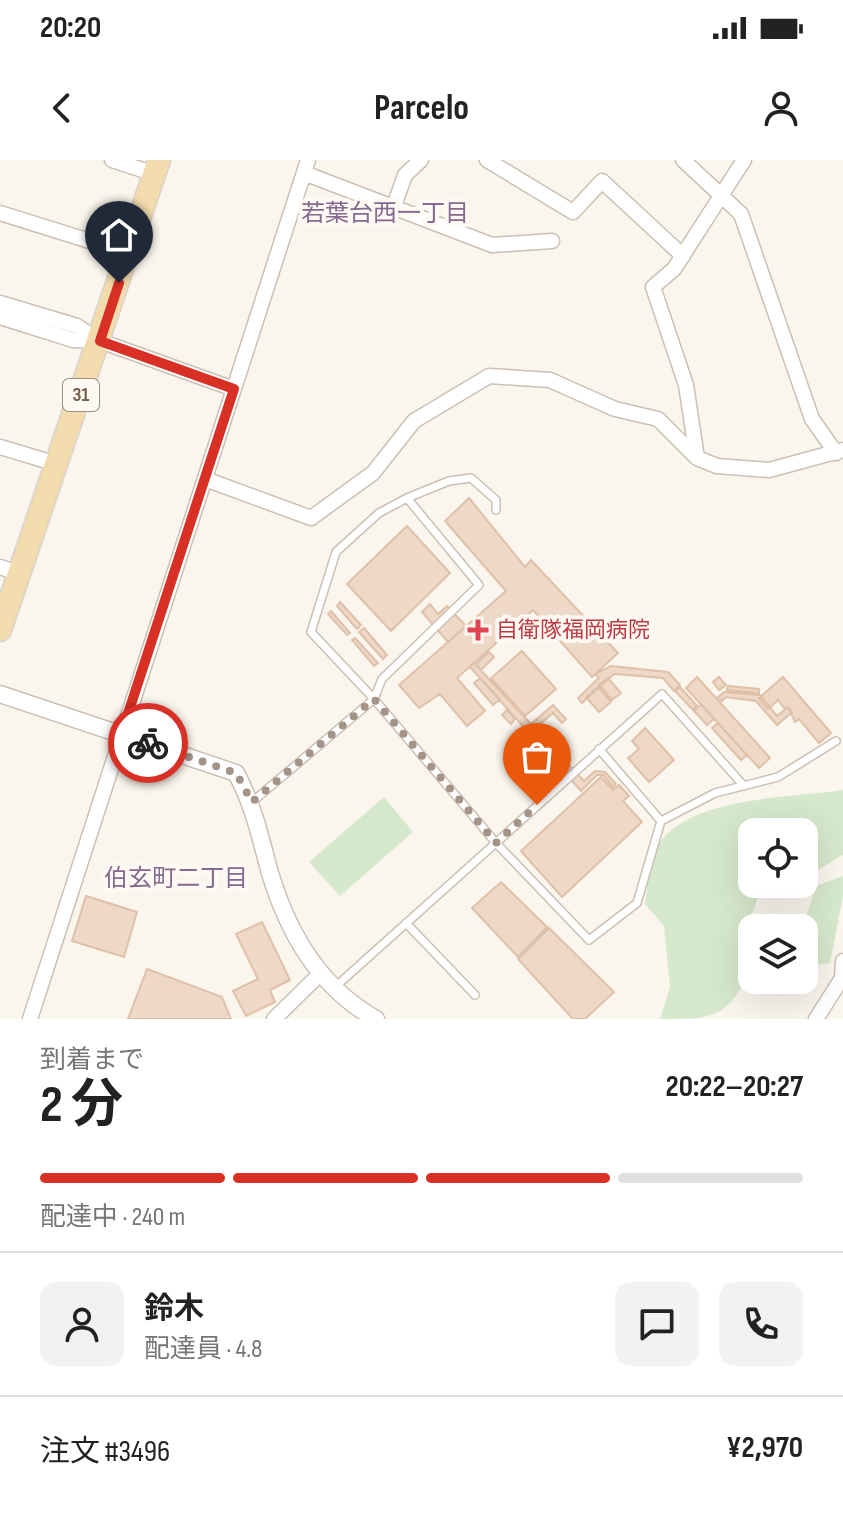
<!DOCTYPE html>
<html lang="ja">
<head>
<meta charset="utf-8">
<style>
  :root { --surface:#fff; --page:#f2f2f2; --text:#222; --muted:#767676; --line:#e0e0e0; --accent:#d93025 }
  body { margin:0; font-family:"Sofia Sans Condensed","Noto Sans JP",sans-serif; background:var(--page); color:var(--text); height:100vh; display:flex; flex-direction:column; font-size:30px; white-space:nowrap }
  * { box-sizing:border-box; margin:0 }
  p { font-size:26px; color:var(--muted) }
  .icon { flex:none; width:44px; height:44px; fill:none; stroke:currentColor; stroke-width:2; stroke-linecap:round; stroke-linejoin:round }
  .map { position:relative; height:859px; overflow:hidden }
  .sheet { display:flex; flex-direction:column; background:var(--surface); flex:1 }
  .sheet>* { flex:none }
  .tools { position:absolute; left:738px; top:658px; display:grid; gap:16px }
  .tools a { display:grid; place-items:center; width:80px; height:80px; border-radius:16px; background:var(--surface); box-shadow:0 8px 32px #0002; font-size:40px }
  .pin { position:absolute; display:grid; place-items:center; width:68px; height:68px; color:#fff; margin:-82px -34px; border-radius:50% 50% 50% 0; rotate:-45deg; box-shadow:0 0 8px #0007 }
  .pin .icon { rotate:45deg }
  .courier { position:absolute; display:grid; place-items:center; width:80px; height:80px; margin:-40px; border:6px solid #d93025; border-radius:50%; background:#fff; color:#222; box-shadow:0 2px 10px #0007 }
  .overview em { font-style:normal; font-weight:700 }
  .overview div { display:flex; flex-direction:column-reverse }
  .overview { display:flex; align-items:center; justify-content:space-between; height:136px; padding:0 40px }
  h1 { font-size:52px; font-weight:700; line-height:60px }
  .bar { display:grid; grid-template-columns:repeat(4,1fr); gap:12px 8px; align-content:center; height:96px; padding:0 40px }
  .bar i { height:10px; border-radius:6px; background:var(--line) }
  .bar .on { background:var(--accent) }
  .bar p { grid-column:span 4 }
  .line { display:flex; align-items:center; gap:20px; padding:0 40px; border-top:2px solid var(--line) }
  .line div { flex:1 }
  .round { display:grid; place-items:center; flex:none; width:84px; height:84px; border-radius:16px; background:var(--page) }
  .status { display:flex; justify-content:space-between; align-items:center; height:56px; padding:0 40px; background:var(--surface); direction:ltr }
  .status svg { height:22px; fill:currentColor }
  header { display:flex; justify-content:space-between; align-items:center; height:104px; padding:0 40px; background:var(--surface); font-size:36px; font-weight:700 }
  .map>svg:first-child { display:block }
</style>
</head>
<body>
<div class="status"><b>20:20</b><svg viewBox="0 0 49 12"><path d="M0 12V9h3v3zM5 12V6h3v6zM10 12V3h3v9zM15 12V0h3v12zM26 1h20v11H26zM47 4h2v5h-2z"/></svg></div>
<header><svg class="icon" aria-label="back" viewBox="0 0 24 24"><path d="M15 5l-7 7 7 7"/></svg>Parcelo<svg class="icon" aria-label="person" viewBox="0 0 24 24"><circle cx="12" cy="8" r="4"/><path d="M4 21q1-7 8-7t8 7"/></svg></header>
<div class="map">
<svg width="843" height="859" viewBox="0 0 843 859">
  <rect width="100%" height="100%" fill="#fbf6ed"/>
  <path fill="#d6e8cc" d="M843,630v65l-39,23v-46h-52v52h11l-12,32 5,12h-4v48h-4c-23,43 -36,43 -88,43l10,-32 -6,-61 -19,-22c3,-16 3,-47 13,-60 35,-48 130,-46 185,-54z
    M384,637l29,35 -73,64 -31,-34z
    M843,716v20l-13,67 -26,4v-39h-13l14,-8 11,-34z"/>
  <path fill="#eed8c7" stroke="#dfc0a9" stroke-width="2" d="M469,338l56,69 6,-7 87,93 -26,24 -59,-67 -76,68 28,33 -18,15 -27,-32 -21,14 -20,-23 107,-94 -61,-70z
    M407,366l43,47 -59,58 -44,-47z
    M340,442l21,23 -4,4 -20,-23z
    M430,444l8,10 9,-8 19,20 -18,16 -26,-30z
    M331,451l19,22 -3,2 -19,-21z
    M364,468l23,27 -4,4 -24,-27z
    M355,478l23,25 -4,3 -22,-26z
    M522,491l34,38 -31,27 -34,-38z
    M489,492l5,5 -13,13 -5,-6z
    M474,503l57,61 22,-19 13,14 -4,4 -9,-10 -19,16 50,52 11,-10 10,1 11,12 -3,3 -10,-12h-6l-16,16 -111,-124z
    M611,506l57,6 12,13 -6,6 -11,-13 -49,-4 -32,29 -4,-5 21,-20 -4,-4z
    M697,517l73,81 -11,10 -73,-80z
    M719,517l7,8 -7,5 -6,-8z
    M783,517l48,56 -12,10 -20,-24 -4,3 -7,-15 -3,2 -7,-9 -10,9 -9,-11z
    M480,518l20,21 -7,6 -19,-22z
    M608,518l13,15 -9,7 -13,-15z
    M728,526l31,3v4l-32,-3z
    M598,527l13,15 -12,10 -13,-15z
    M680,527l17,19 -4,4 -18,-19z
    M724,532l36,3 17,21 11,-9 4,5 -15,13 -21,-24 -30,-4 -4,4 -4,-4z
    M701,544l13,15 -7,6 -13,-14z
    M507,550l8,9 -4,5 -9,-9z
    M718,563l29,32 -6,5 -29,-32z
    M645,568l29,32 -25,22 -21,-24 11,-9 -7,-8z
    M601,617l12,13 6,-5 10,11 -6,5 19,21 -80,75 -41,-46z
    M501,722l46,45 -29,30 -46,-49z
    M86,736l51,16 -13,45 -52,-16z
    M262,762l28,58 -20,10 5,12 -29,14 -13,-25 25,-12 -22,-45z
    M549,768l65,64 -29,27h-12l-55,-60z
    M147,809l75,28 9,22h-103z"/>
  <g fill="none" stroke-linecap="round" stroke-linejoin="round">
    <defs>
      <path id="service" d="M407,338l72,87 -97,94 -8,20 -63,-67 25,-80 43,-39z
        M407,338l42,-17 22,-3 25,22v10
        M599,589l62,72
        M252,642l122,-103 122,144 93,97 48,-37 24,-82 54,-28 63,-16 58,-36
        M406,763l69,72
        M334,828l328,-294 82,92"/>
      <path id="minor" d="M112,0l43,14
        M487,0l86,52 29,-31 81,75
        M683,0l58,54 71,205 24,34
        M304,13l188,72 60,-4
        M393,49l12,-34 16,-15
        M0,53l128,40
        M0,143l77,23 23,15 134,48
        M0,157l73,23 26,1
        M0,287l57,17
        M697,298l-11,-73 -33,-98 21,-18 70,-109
        M205,319l106,39 62,-45 41,-52 75,-45 61,4 65,29 43,10 39,39 20,8 52,4 74,-20
        M0,407l18,6
        M30,859l278,-859
        M274,859l47,-46
        M816,859l26,-41 1,-17"/>
      <path id="tertiary" d="M0,534l236,79c18,33 24,64 34,100 18,60 50,115 106,146"/>
      <path id="primary" d="M0,470l159,-470"/>
    </defs>
    <use href="#service" stroke="#cdbfb3" stroke-width="10"/>
    <use href="#minor" stroke="#cdbfb3" stroke-width="17"/>
    <use href="#tertiary" stroke="#cdbfb3" stroke-width="19"/>
    <use href="#primary" stroke="#d8d2ce" stroke-width="25"/>
    <use href="#service" stroke="#fff" stroke-width="7"/>
    <use href="#minor" stroke="#fff" stroke-width="14"/>
    <use href="#tertiary" stroke="#fff" stroke-width="16"/>
    <use href="#primary" stroke="#f2dcad" stroke-width="22"/>
  </g>
  <g fill="none" stroke-linecap="round" stroke-linejoin="round">
    <path stroke="#a49488" stroke-width="8" stroke-dasharray="0 14.4" d="M148,583l88,30 16,29 122,-103 122,144 41,-38"/>
    <path stroke="#d93025" stroke-width="10" d="M119,123l-19,58 134,48 -113,346 27,8"/>
  </g>
  <path fill="#e0444e" stroke="#fefaf3" stroke-width="3" d="M474 458h8v8h8v8h-8v8h-8v-8h-8v-8h8z"/>
  <g text-anchor="middle" dominant-baseline="central" stroke-width="8" stroke-linejoin="round" paint-order="stroke">
    <rect fill="#fefaf3" stroke="#9e8e82" stroke-width="2" x="63" y="219" width="36" height="32" rx="6"/>
    <g font-size="20" font-weight="bold" fill="#756051">
      <text x="81" y="235">31</text>
    </g>
    <g font-size="22" fill="#be3a42" stroke="#fefaf3" text-anchor="start">
      <text x="496" y="470">自衛隊福岡病院</text>
    </g>
    <g font-size="24" fill="#85698f" stroke="#fefaf3">
      <text x="385" y="53">若葉台西一丁目</text>
      <text x="176" y="718">伯玄町二丁目</text>
    </g>
  </g>
</svg>
<div class="tools">
<a><svg class="icon" aria-label="locate" viewBox="0 0 24 24"><circle cx="12" cy="12" r="6"/><path d="M12 2v4M12 18v4M2 12h4M18 12h4"/></svg></a>
<a><svg class="icon" aria-label="layers" viewBox="0 0 24 24"><path d="M12 4l9 5-9 5-9-5zM3 14l9 5 9-5"/></svg></a>
</div>
<div class="pin" style="left:537px;top:645px;background:#ea580c"><svg class="icon" aria-label="bag" viewBox="0 0 24 24"><path d="M5 8h14l-1 12H6zM9 8a3 3 0 0 1 6 0"/></svg></div>
<div class="pin" style="left:119px;top:123px;background:#1f2937"><svg class="icon" aria-label="home" viewBox="0 0 24 24"><path d="M3 11l9-7 9 7M6 9v11h12V9"/></svg></div>
<div class="courier" style="left:148px;top:583px"><svg class="icon" aria-label="bike" viewBox="0 0 24 24"><circle cx="6" cy="16" r="4"/><circle cx="18" cy="16" r="4"/><path d="M6 16l4-8h5l3 8M10 8l3 8H6M13 5h3"/></svg></div>
</div>
<section class="sheet">
<div class="overview"><div><h1>2 分</h1><p>到着まで</p></div><em>20:22–20:27</em></div>
<div class="bar"><i class="on"></i><i class="on"></i><i class="on"></i><i></i><p>配達中 · 240 m</p></div>
<div class="line" style="height:144px"><a class="round"><svg class="icon" aria-label="person" viewBox="0 0 24 24"><circle cx="12" cy="8" r="4"/><path d="M4 21q1-7 8-7t8 7"/></svg></a><div><b>鈴木</b><p>配達員 · 4.8</p></div><a class="round"><svg class="icon" aria-label="chat" viewBox="0 0 24 24"><path d="M4 5h16v11H9l-5 4z"/></svg></a><a class="round"><svg class="icon" aria-label="phone" viewBox="0 0 24 24"><path d="M5 4h4l2 5-3 2q2 4 5 5l2-3 5 2v4C11 20 4 13 5 4z"/></svg></a></div>
<div class="line" style="height:104px"><div>注文 #3496</div><b>¥2,970</b></div>
</section>
</body>
</html>
